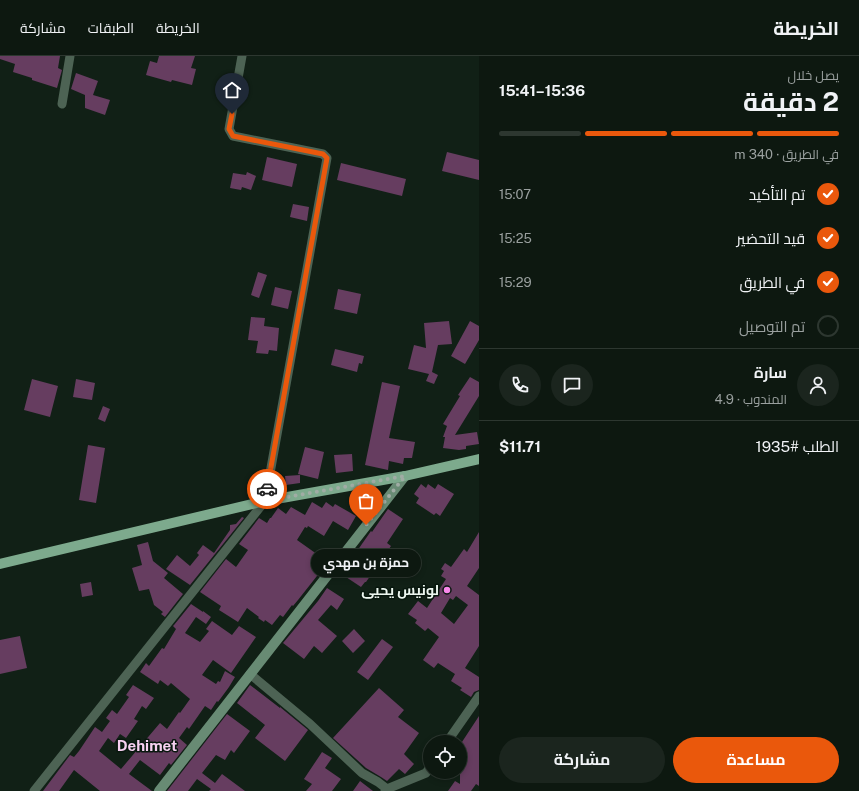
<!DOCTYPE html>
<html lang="ar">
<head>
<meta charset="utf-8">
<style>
  :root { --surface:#0d1810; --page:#1b251e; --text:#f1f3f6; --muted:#9aa09f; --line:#2d3730; --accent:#ea580c }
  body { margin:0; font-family:"Public Sans",Cairo,sans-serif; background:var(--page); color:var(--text); direction:rtl; height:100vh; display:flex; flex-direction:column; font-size:15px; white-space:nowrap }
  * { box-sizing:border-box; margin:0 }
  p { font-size:13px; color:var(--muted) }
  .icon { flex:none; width:22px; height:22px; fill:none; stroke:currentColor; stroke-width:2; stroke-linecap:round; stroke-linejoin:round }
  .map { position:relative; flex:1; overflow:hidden; direction:ltr }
  .drawer { display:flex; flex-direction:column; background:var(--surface); width:380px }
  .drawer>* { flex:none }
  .controls { position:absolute; left:423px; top:679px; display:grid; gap:8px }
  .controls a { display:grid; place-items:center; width:44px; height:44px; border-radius:50%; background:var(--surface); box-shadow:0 2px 6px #0003,0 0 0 1px var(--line); font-size:20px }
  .pin { position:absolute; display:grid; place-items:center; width:34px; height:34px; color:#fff; margin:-41px -17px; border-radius:50% 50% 50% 0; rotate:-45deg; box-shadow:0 0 4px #0007 }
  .pin .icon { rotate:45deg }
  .courier { position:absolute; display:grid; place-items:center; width:40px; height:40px; margin:-20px; border:3px solid #ea580c; border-radius:50%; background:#fff; color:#222; box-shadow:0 1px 5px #0007 }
  .bubble { position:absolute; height:28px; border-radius:14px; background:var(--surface); box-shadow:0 2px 6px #0003,0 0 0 1px var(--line); font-size:13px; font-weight:700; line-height:28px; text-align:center; direction:rtl }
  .head em { font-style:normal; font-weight:700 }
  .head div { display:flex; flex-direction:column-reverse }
  .head { display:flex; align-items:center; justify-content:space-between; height:68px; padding:0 20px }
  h1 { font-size:26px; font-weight:700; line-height:30px }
  .bar { display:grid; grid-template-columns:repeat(4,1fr); gap:6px 4px; align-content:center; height:48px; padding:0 20px }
  .bar i { height:5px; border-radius:3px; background:var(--line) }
  .bar .current { background:var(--accent) }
  .bar p { grid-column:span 4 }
  .line { display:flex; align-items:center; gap:10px; padding:0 20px; border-top:1px solid var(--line) }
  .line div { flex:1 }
  .round { display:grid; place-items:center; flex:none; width:42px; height:42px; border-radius:21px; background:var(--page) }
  ol { padding:0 20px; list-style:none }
  li { display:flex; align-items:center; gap:12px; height:44px }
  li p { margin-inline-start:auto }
  li .icon { padding:4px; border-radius:50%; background:var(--accent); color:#fff; stroke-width:4 }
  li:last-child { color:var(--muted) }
  li i { width:22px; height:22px; border:2px solid var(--line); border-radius:50% }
  .button { display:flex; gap:8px; margin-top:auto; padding:8px 20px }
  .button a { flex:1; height:46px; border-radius:24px; background:var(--accent); color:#fff; font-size:16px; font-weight:700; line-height:46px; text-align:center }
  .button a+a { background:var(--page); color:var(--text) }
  header { display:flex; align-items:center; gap:24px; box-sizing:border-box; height:56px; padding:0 20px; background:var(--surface); border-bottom:1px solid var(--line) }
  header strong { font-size:19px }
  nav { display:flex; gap:22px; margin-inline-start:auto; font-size:14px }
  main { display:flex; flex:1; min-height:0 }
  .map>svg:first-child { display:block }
</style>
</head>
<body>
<header>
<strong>الخريطة</strong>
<nav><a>الخريطة</a><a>الطبقات</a><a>مشاركة</a></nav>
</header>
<main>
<section class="drawer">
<div class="head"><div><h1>2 دقيقة</h1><p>يصل خلال</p></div><em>15:36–15:41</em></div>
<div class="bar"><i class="current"></i><i class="current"></i><i class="current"></i><i></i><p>في الطريق · 340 m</p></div>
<ol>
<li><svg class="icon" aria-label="check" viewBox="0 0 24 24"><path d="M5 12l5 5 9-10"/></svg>تم التأكيد<p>15:07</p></li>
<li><svg class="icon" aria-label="check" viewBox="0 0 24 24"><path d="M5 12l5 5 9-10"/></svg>قيد التحضير<p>15:25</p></li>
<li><svg class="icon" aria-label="check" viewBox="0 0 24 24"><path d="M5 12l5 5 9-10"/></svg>في الطريق<p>15:29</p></li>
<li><i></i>تم التوصيل</li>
</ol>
<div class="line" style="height:72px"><a class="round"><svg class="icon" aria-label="person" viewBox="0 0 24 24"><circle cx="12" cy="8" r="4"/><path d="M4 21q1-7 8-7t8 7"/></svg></a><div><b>سارة</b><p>المندوب · 4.9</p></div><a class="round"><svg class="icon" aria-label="chat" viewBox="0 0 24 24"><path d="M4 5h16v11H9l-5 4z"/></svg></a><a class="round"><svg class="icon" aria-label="phone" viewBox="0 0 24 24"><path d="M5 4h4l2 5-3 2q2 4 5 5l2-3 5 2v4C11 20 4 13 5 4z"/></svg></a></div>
<div class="line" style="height:52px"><div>الطلب #1935</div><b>$11.71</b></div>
<div class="button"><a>مساعدة</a><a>مشاركة</a></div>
</section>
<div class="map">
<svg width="479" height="735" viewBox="0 0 479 735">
  <rect width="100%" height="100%" fill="#112016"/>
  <path fill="#663d60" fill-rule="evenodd" d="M0,0h60l-2,12 4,2 -5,18 -25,-8v-2l-19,-6 2,-8 -15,-5z
    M159,0h36l-4,12 5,1 -4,16 -20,-5 -1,2 -25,-7 4,-14 7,2z
    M76,17l22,8 -5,14 17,5 -5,15 -20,-7v-13l-14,-6z
    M447,96l32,8v20l-37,-9z
    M267,101l30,7 -5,23 -30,-7z
    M341,107l65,16 -4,17 -65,-16z
    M247,116l9,4 -5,14 -9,-3 -1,3 -11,-2 3,-15 13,2z
    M293,148l16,3 -2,14 -17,-4z
    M258,216l9,3 -8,23 -8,-3z
    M275,231l17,4 -4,18 -17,-4z
    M338,233l23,5 -4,20 -23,-5z
    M251,261l14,1 -1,8 15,2 -2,23 -8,-1 -1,4 -12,-1 2,-12 -10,-1z
    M449,265l3,23 -14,1 -6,27 6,3 -4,9 -8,-3 3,-7 -21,-5 6,-24 12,3 -2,-25z
    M470,265l9,5v14l-14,24 -14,-8z
    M335,293l29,7 -2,8 -3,-1 -2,9 -26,-7z
    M470,321l9,5v14l-24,39 22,-3 2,12 -13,2v3l-7,1 -16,-2 2,-11h-2l4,-11 -4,-2 17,-28 -2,-1z
    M32,323l26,7 -8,31 -26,-7z
    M76,323l19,4 -3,17 -19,-3z
    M382,326l18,4 -11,52 26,4 -3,16h-8l-1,6 -14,-3 -1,9 -23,-5z
    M103,350l7,3 -5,13 -7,-3z
    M88,389l17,3 -9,55 -17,-3z
    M305,391l19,5 -6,27 -20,-5z
    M352,398l1,17 -17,2 -2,-18z
    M300,419v8l-14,2 -1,-9z
    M421,428l5,4 2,-4 7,5 3,-5 16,10 -14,22 -4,-3 -2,2 -18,-12 3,-5 -5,-4z
    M312,446l10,6 4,-6 7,5 2,-3 21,12 -8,14 -15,-9 -9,15 -16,-10 -1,2 -2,-1 -8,13 31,22 -30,38 -5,6 -1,-1 -9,12 -3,-2 -8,10 -7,-5 -1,2 -6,-4 1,-1 -12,-9 -9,14 -19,-12 2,-4 -21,-14 26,-33 10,8 12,-17 -9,-6 20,-26 8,5 3,-5h1l7,-10 8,6 5,-7 14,8z
    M388,453l15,10 -16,24 4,3 -25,36h-1l-4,5 -21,-14 14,-21 1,2 16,-23 1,1z
    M242,461l2,1 -54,67 -24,-16 11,-14 13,11 9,-11 -2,-2 6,-8 11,8 16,-23v-5l6,-1z
    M479,476v36l-12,18 12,9v51l-14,22 14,9v13l-5,2 -3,5 -11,-7 2,-2 -11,-7 4,-7 -17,-11 -4,5 -11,-8 16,-23 -11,-9 -3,3 -10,-8 2,-3 -9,-6 10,-13 9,7 19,-29 -5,-3 3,-5 -3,-2 4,-6 6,4 13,-18 3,3zM456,540l12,9 -14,19 -13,-11 9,-15 3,2z
    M148,486l5,19 15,12 -4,5 19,16 -18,23 -4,-3 2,-2 -9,-7 -5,-16 -10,2 -7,-23 10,-3 -5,-20z
    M91,526l2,13 -11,2 -2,-13z
    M327,532l17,11 -7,11 -6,-5 -13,15 19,16 -15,17 -8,-7 -10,13 -21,-16 35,-42z
    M191,548l12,8v-1l8,6 -5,7 -10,-7 -11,16 15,9 9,-11 -3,-2 6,-8 20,14 7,-9 17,11 -25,36 -18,-13 -11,15 14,9 2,-3 2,1 5,-11 10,6 -6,10 -11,15 -1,-1 -6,9 -6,-4 -16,23 -2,-2 -8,11 8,7 -16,20 -2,-2 -9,12 -20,-15 -11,14 23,17h-52l-26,-21 -15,21h-16l27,-36 4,2 5,-6 16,-24 7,5 8,-11 -4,-3 6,-8 5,4 12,-17 -3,-2 7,-10 21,13 -8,11 -4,-3 -8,13 4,2 -12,17 -6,-4 -6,9 -6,-5 -9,13 22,18 39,-46 7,6 12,-17 1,1 10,-14 -19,-16 -3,3 -8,-6 -2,4 -18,-12 6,-9 3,3 13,-18 2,1 12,-20 -3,-3 1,-1z
    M354,573l11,12 -12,12 -11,-12z
    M20,580l7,32 -27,6v-34z
    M382,583l11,8 -25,33 -11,-8z
    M250,629l30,23v-1l28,23 -23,31 -30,-23 10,-13 -28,-22z
    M379,632l25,22 -6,7 21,16 -15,21 10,10 -9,10 -6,-5 -12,12 -6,-4 -15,-9 -33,-30z
    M227,658l23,17 -16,22 -3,-3 -6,10 -9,-5 -14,18 13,10 7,-9 23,17h-36l2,-2 -14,-10 -9,12h-21z
    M479,660v70l-3,-2 -5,7h-23l7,-10 5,3v-39z
    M322,696l10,6 -7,10 16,11 -9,12h-26l6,-7 -8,-5z
    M360,725l13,10h-20z"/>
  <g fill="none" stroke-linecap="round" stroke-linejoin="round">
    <path stroke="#4d6354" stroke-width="9" d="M62,48l8,-48
      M250,618l60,50 52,49 16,9 9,7
      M447,686l32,-46
      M34,735l231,-290 62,-343 -4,-4 -90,-18 -4,-7 13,-73
      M385,735l2,-2 39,-16 4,-6"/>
    <path stroke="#688b74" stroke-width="10" d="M159,735l246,-315"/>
    <path stroke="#7daa8d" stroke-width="10" d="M0,508l265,-63 140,-25 74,-17"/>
  </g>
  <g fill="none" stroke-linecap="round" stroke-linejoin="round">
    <path stroke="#a0aca4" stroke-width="4" stroke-dasharray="0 7.2" d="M267,433l-2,12 140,-25 -39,49"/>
    <path stroke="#ea580c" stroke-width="5" d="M232,58l-3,15 4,7 90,18 4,4 -60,331"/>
  </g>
  <circle fill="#f888ea" stroke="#08170e" stroke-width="1.5" cx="447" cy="534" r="4"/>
  <g text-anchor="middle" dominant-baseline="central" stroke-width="3" stroke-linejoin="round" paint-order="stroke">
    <g font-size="14" font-weight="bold" fill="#edf7f0" stroke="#08170e" text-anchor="end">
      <text x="439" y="534">لونيس يحيى</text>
    </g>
    <g font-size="15" font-weight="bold" fill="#f7d1f1" stroke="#08170e">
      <text x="147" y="689">Dehimet</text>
    </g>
  </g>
</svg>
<div class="controls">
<a><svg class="icon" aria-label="locate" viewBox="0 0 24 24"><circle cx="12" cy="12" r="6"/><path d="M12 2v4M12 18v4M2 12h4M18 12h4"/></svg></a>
</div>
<div class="pin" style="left:366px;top:469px;background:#ea580c"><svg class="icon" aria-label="bag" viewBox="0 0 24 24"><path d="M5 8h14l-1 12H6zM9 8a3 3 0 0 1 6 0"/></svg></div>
<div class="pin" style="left:232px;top:58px;background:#1f2937"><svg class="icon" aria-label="home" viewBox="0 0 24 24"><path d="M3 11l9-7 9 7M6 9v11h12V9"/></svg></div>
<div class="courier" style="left:267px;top:433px"><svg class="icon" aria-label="car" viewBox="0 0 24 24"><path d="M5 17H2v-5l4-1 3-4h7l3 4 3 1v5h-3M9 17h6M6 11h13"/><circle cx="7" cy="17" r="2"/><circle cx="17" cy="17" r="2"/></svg></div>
<div class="bubble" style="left:311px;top:493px;width:110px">حمزة بن مهدي</div>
</div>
</main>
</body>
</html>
